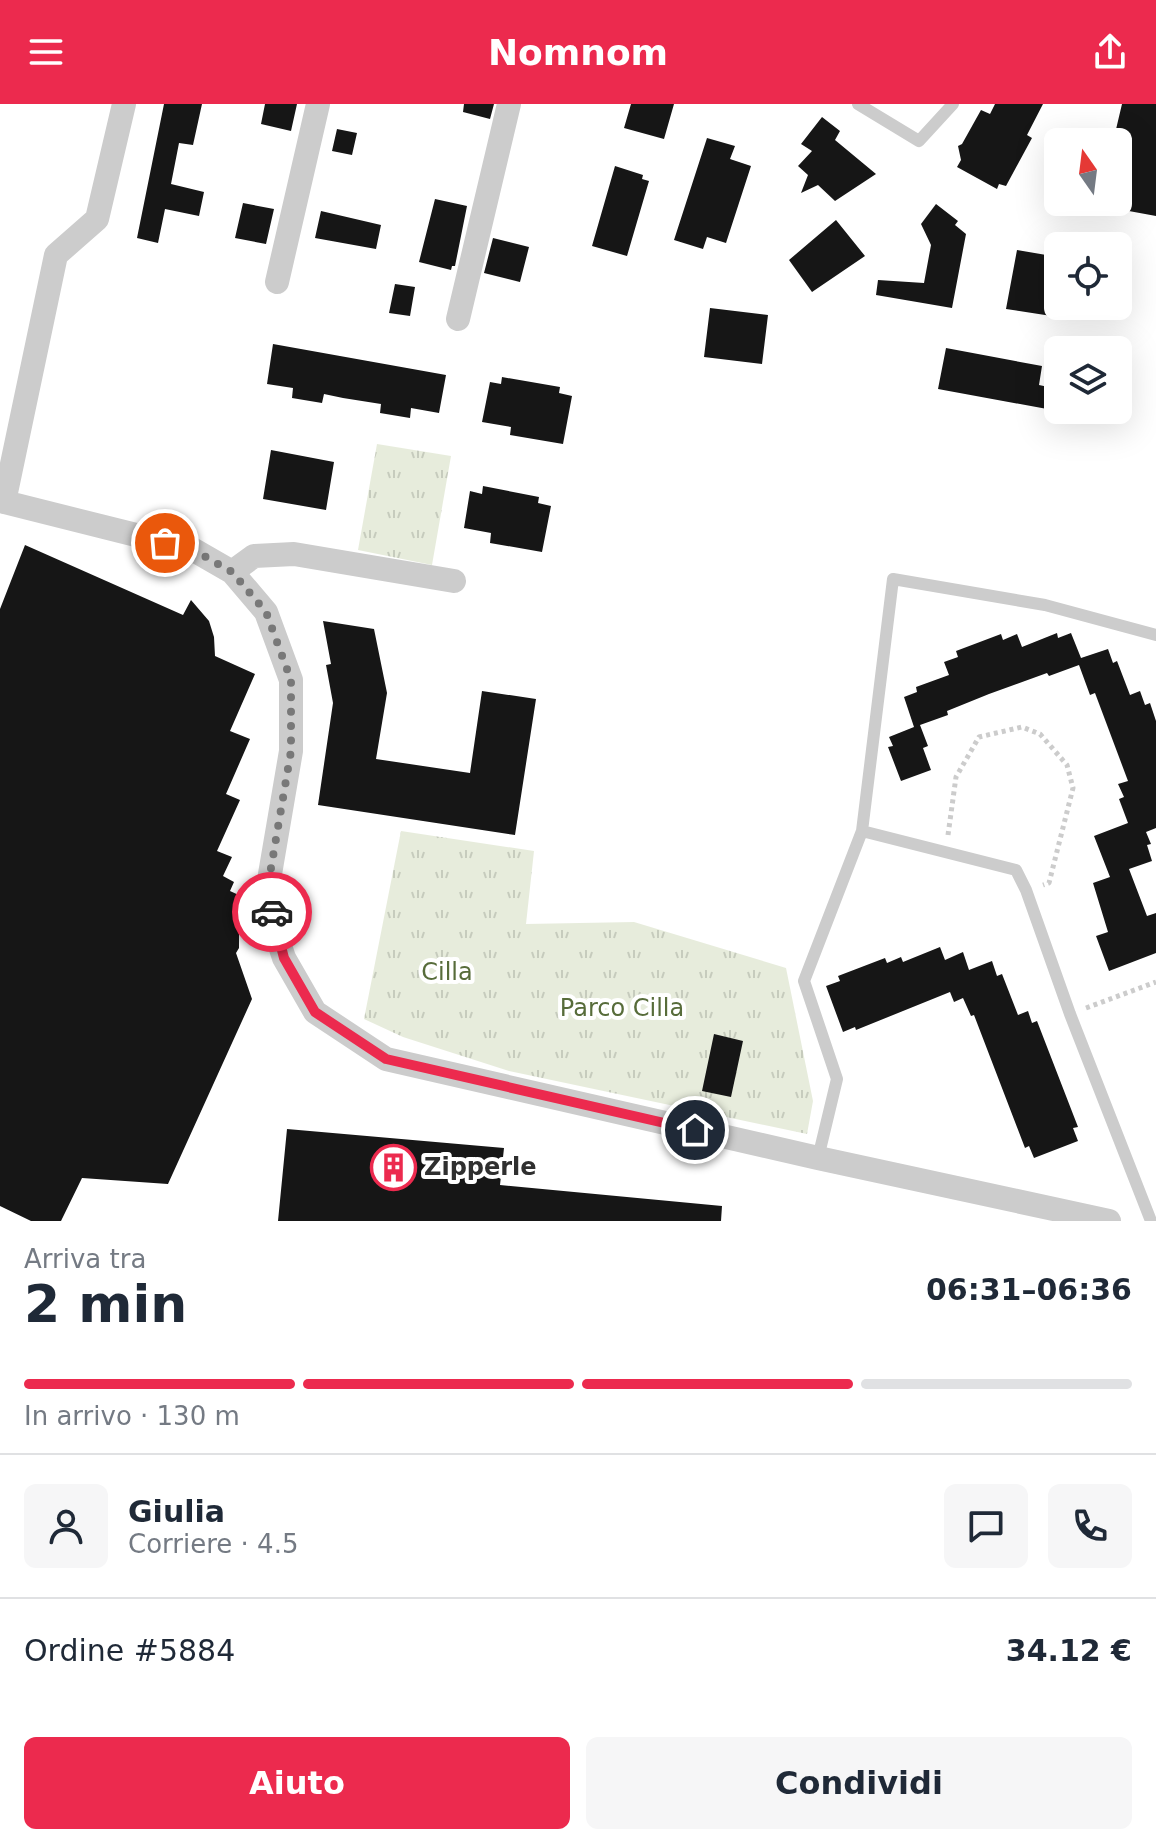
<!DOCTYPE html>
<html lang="it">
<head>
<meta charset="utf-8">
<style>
  :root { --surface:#fff; --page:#f6f6f7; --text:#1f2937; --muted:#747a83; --line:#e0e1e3; --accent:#ec2a4e }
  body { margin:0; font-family:"DejaVu Sans",sans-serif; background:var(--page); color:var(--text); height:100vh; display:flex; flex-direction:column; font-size:30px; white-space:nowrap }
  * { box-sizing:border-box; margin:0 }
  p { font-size:26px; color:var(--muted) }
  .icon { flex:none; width:44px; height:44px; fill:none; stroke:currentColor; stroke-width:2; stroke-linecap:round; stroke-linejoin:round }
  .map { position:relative; height:1117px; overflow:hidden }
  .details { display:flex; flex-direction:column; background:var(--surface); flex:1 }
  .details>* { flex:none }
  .needle { width:52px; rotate:346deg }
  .controls { position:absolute; left:1044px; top:24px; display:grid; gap:16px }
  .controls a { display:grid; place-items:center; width:88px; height:88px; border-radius:12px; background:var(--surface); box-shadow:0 8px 32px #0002; font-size:40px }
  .pin { position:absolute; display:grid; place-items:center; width:68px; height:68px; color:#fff; margin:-34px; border:4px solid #fff; border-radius:50%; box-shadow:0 2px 8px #0007 }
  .courier { position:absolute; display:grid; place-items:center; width:80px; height:80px; margin:-40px; border:6px solid #ec2a4e; border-radius:50%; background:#fff; color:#222; box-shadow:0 2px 10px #0007 }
  .summary em { font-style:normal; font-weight:800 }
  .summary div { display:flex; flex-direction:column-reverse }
  .summary { display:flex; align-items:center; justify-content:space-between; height:136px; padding:0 24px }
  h1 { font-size:52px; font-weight:800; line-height:60px }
  .bar { display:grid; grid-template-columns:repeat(4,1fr); gap:12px 8px; align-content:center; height:96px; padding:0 24px }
  .bar i { height:10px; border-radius:6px; background:var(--line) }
  .bar .active { background:var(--accent) }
  .bar p { grid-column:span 4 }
  .line { display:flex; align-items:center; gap:20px; padding:0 24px; border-top:2px solid var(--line) }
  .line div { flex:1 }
  .round { display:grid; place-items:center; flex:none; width:84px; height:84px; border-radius:12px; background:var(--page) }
  .button { display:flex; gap:16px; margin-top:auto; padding:16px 24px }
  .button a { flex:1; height:92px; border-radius:12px; background:var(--accent); color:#fff; font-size:32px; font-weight:800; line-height:92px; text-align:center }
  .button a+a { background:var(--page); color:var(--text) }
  header { display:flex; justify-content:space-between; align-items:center; height:104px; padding:0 24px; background:var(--accent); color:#fff; font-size:36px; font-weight:800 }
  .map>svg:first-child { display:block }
</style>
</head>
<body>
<header><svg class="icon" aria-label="menu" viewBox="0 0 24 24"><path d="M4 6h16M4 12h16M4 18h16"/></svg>Nomnom<svg class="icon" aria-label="share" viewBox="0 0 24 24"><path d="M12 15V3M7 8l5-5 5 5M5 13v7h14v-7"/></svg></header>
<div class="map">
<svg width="1156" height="1117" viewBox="0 0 1156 1117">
  <defs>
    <pattern id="grass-tufts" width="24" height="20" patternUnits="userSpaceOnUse" patternTransform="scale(2)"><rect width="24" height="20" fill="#e7ecdc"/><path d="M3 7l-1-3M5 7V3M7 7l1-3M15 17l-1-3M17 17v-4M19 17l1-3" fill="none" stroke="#c6cbbd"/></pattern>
  </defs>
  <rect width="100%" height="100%" fill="#fff"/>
  <path fill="url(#grass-tufts)" d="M377,340l74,12 -19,109 -74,-15z
    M401,727l133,20 -8,73 108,-2 152,46 27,133 -6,33 -298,-63 -106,-34 -39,-18z"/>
  <path fill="#161616" d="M164,0h38l-9,41 -14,-2 -8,41 33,8 -5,24 -34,-7 -7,34 -21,-5z
    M265,0h32l-6,27 -30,-7z
    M464,0h30l-4,15 -27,-7z
    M631,0h43l-10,35 -40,-11z
    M995,0h48l-16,31 5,3 -26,48 -7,-2 -2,5 -40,-22 4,-7 -3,-14 4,-2 19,-34 9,4z
    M1122,0h34v112l-38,-7v-67h-5z
    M822,13l18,14 -5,9 41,34 -41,27 -17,-16 -17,8 7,-18 -10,-9 14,-15 -11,-7z
    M337,25l20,4 -5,22 -20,-4z
    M707,34l28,8 -5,13 21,7 -25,77 -19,-6 -4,12 -29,-9z
    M615,62l28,9 -1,4 7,2 -22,75 -35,-10z
    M435,95l32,7 -12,60h-3l-1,4 -32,-8z
    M243,99l31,6 -8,35 -31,-6z
    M936,100l22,17 -3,4 11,9 -14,74 -76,-13 2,-15 46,3 7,-38 -10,-21z
    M321,107l60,14 -5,24 -61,-11z
    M836,116l29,36 -53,36 -23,-32z
    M493,134l36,9 -9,35 -36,-9z
    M1017,146l41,7v60l-52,-8z
    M395,180l20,3 -5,29 -21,-3z
    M710,204l58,7 -6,49 -58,-7z
    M273,240l173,31 -7,38 -28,-5 -1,10 -30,-5 1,-9 -38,-6 -19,-4 -2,9 -30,-5 1,-10 -26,-4z
    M946,244l96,18 -3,19 19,4v22l-120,-22z
    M502,273l58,10 -1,6 13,3 -9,48 -53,-9 1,-8 -29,-5 8,-40 11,2z
    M271,346l63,12 -8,48 -63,-11z
    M483,382l56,11 -1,6 13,3 -9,46 -52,-9 1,-10 -27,-5 6,-37 12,3z
    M25,441l158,70 8,-15 18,21 5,16 1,19 40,18 -25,57 20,8 -24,55 14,6 -23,51 15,6 -9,19 11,6 -4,9 13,6 -4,9v42l-3,5 16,46 -84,185 -86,-6 -21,43h-30l-31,-15v-597z
    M323,517l51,8 13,64 -11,66 94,14 12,-82 54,8 -21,136 -197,-30 15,-102 -7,-38 5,-1z
    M1057,529l1,5 13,-5 10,25 27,-9 5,14 4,-2 13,34 10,-4 5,14 5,-2 6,18v107l-10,4 5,12 -4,1 5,16 -23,8 18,47 9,-3v40l-47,18 -13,-35 12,-4 -15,-49 17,-6 -16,-41 34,-13 -9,-24 5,-2 -6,-13 10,-3 -33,-88 -5,2 -11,-30 -30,11 -2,-3 -58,21 -42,17 1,4 -28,10 8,21 -5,2 8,22 -30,11 -13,-34 5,-1 -4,-9 25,-10 -10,-30 13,-5 -1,-5 33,-12 -5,-13 14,-5 -2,-6 45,-17 2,6 14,-6 5,13z
    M940,843l5,13 18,-8 6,18 23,-9 5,15 5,-2 16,41 10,-4 4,12 5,-2 41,106 -5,1 5,13 -44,17 -5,-12 -4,2 -51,-133 -3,1 -8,-18 -9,4 -4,-10 -94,38 -1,-3 -12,5 -17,-46 14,-5 -2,-5 47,-18 2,5 14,-6 2,5z
    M714,930l29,7 -12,56 -29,-6z
    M287,1025l217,19 -4,37 222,21 -1,15h-443z"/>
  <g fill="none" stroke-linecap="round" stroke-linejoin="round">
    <path stroke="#ccc" stroke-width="5" stroke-dasharray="4 4" stroke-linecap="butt" d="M948,731l8,-58 23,-40 43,-10 18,7 27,31 6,23 -24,95 -6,2
      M1086,904l70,-26"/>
    <path stroke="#ccc" stroke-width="12" d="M858,0l61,37 34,-37
      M862,727l154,39 10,20 44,124 81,207
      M818,1054l19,-79 -33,-98 58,-150 31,-252 152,26 111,30"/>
    <path stroke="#ccc" stroke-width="24" d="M277,178l41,-178
      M458,215l51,-215
      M0,397l192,48 40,23 34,40 25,68v71l-21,123 2,47 12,37 31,54 71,47 432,99 291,63
      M4,398l52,-247 41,-36 27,-115
      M232,468l22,-16 40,-2 160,27"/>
  </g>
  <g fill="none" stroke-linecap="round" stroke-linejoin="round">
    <path stroke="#787878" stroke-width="8" stroke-dasharray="0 14.4" d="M165,439l27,6 40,23 34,40 25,68v71l-21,123 2,38"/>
    <path stroke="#ec2a4e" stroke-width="10" d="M272,808l12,46 31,54 71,47 309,71"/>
  </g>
  <defs>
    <symbol id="building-ring" viewBox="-11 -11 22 22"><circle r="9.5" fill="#fff" stroke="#ec2a4e" stroke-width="1.5"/><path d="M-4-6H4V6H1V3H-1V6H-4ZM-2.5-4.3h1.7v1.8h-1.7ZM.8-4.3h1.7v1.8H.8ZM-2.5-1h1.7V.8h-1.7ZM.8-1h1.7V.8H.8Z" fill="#ec2a4e"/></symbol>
  </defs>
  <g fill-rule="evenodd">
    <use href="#building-ring" x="368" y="1038" width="51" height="51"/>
  </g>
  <g text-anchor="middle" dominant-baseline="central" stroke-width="8" stroke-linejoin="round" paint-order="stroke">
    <g font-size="24" fill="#576c3a" stroke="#fff">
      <text x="447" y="868">Cilla</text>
      <text x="622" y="904">Parco Cilla</text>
    </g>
    <g font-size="24" font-weight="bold" fill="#2f2f2f" stroke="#fff" text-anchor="start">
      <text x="424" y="1063">Zipperle</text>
    </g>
  </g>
</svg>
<div class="controls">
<a><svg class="needle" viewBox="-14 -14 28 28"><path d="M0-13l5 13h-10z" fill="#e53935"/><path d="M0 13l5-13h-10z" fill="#747a83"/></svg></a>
<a><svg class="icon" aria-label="locate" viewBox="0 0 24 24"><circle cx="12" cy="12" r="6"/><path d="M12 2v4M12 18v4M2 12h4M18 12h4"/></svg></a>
<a><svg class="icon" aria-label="layers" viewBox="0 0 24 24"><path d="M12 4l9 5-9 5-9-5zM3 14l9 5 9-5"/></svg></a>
</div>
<div class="pin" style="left:165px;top:439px;background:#ea580c"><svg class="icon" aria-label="bag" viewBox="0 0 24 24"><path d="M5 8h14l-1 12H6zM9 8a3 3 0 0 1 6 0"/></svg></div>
<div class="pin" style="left:695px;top:1026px;background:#1f2937"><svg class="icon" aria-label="home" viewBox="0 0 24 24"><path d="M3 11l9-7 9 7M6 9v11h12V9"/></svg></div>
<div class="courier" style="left:272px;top:808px"><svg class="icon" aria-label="car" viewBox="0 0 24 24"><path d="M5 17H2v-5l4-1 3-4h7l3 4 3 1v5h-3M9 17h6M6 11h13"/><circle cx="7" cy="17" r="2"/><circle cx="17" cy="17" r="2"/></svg></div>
</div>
<section class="details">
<div class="summary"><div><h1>2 min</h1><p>Arriva tra</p></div><em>06:31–06:36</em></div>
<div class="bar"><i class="active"></i><i class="active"></i><i class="active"></i><i></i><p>In arrivo · 130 m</p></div>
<div class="line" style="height:144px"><a class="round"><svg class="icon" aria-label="person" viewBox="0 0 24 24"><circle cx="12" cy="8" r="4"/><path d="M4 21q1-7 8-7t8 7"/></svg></a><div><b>Giulia</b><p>Corriere · 4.5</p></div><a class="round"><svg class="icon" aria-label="chat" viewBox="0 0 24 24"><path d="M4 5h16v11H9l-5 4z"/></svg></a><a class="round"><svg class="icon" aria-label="phone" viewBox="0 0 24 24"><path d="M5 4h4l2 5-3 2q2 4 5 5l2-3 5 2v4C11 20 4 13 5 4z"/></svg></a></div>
<div class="line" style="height:104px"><div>Ordine #5884</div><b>34.12 €</b></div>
<div class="button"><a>Aiuto</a><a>Condividi</a></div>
</section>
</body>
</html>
